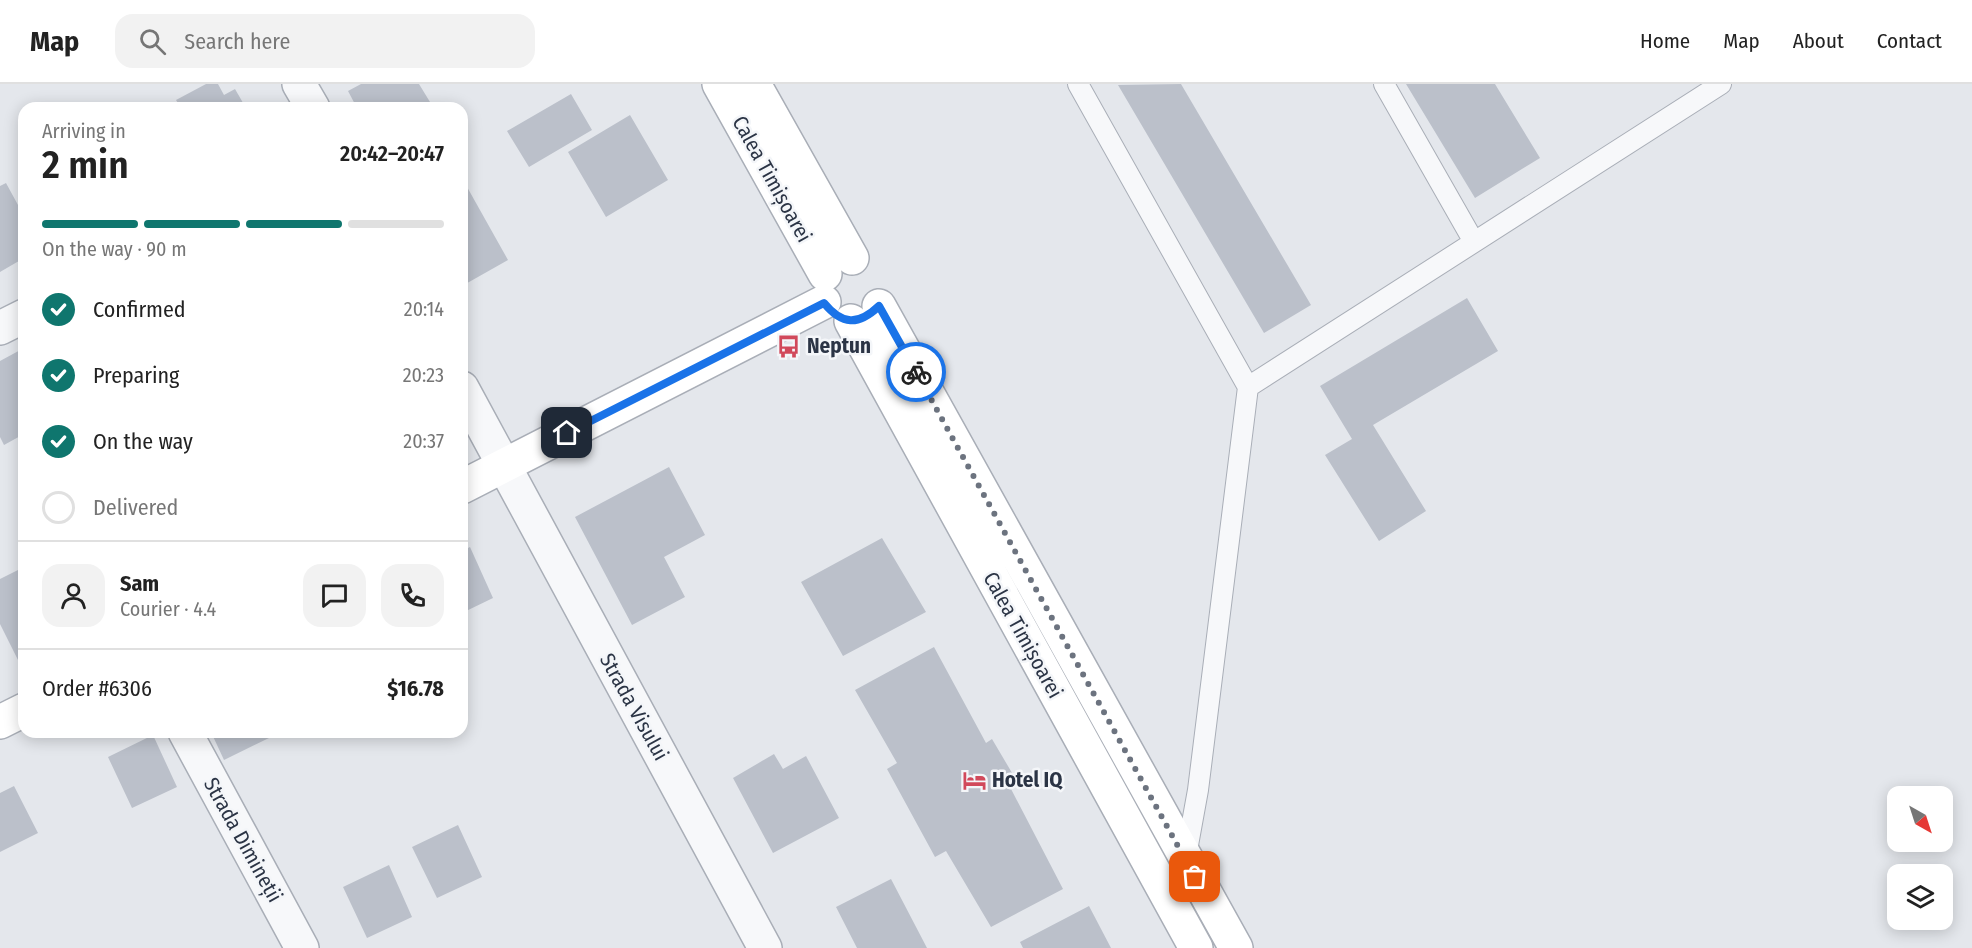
<!DOCTYPE html>
<html lang="en">
<head>
<meta charset="utf-8">
<style>
  :root { --surface:#fff; --page:#f2f2f2; --text:#222; --muted:#767676; --line:#e0e0e0; --accent:#0f766e }
  body { margin:0; font-family:"Fira Sans Condensed",sans-serif; background:var(--page); color:var(--text); height:100vh; display:flex; flex-direction:column; font-size:22px; white-space:nowrap }
  * { box-sizing:border-box; margin:0 }
  p { font-size:20px; color:var(--muted) }
  .icon { flex:none; width:33px; height:33px; fill:none; stroke:currentColor; stroke-width:2; stroke-linecap:round; stroke-linejoin:round }
  .map { position:relative; flex:1; overflow:hidden }
  .panel { position:absolute; left:18px; top:18px; width:450px; height:636px; display:flex; flex-direction:column; background:var(--surface); border-radius:18px; box-shadow:0 3px 15px #0003 }
  .panel>* { flex:none }
  .needle { width:39px; rotate:141deg }
  .tools { position:absolute; left:1887px; top:702px; display:grid; gap:12px }
  .tools a { display:grid; place-items:center; width:66px; height:66px; border-radius:12px; background:var(--surface); box-shadow:0 3px 15px #0003; font-size:30px }
  .pin { position:absolute; display:grid; place-items:center; width:51px; height:51px; color:#fff; margin:-26px; border-radius:12px; box-shadow:0 3px 9px #0006 }
  .courier { position:absolute; display:grid; place-items:center; width:60px; height:60px; margin:-30px; border:4px solid #1a73e8; border-radius:50%; background:#fff; color:#222; box-shadow:0 2px 8px #0007 }
  .summary em { font-style:normal; font-weight:600 }
  .summary div { display:flex; flex-direction:column-reverse }
  .summary { display:flex; align-items:center; justify-content:space-between; height:102px; padding:0 24px }
  h1 { font-size:39px; font-weight:600; line-height:45px }
  .bar { display:grid; grid-template-columns:repeat(4,1fr); gap:9px 6px; align-content:center; height:72px; padding:0 24px }
  .bar i { height:8px; border-radius:4px; background:var(--line) }
  .bar .current { background:var(--accent) }
  .bar p { grid-column:span 4 }
  .line { display:flex; align-items:center; gap:15px; padding:0 24px; border-top:2px solid var(--line) }
  .line div { flex:1 }
  .round { display:grid; place-items:center; flex:none; width:63px; height:63px; border-radius:18px; background:var(--page) }
  ol { padding:0 24px; list-style:none }
  li { display:flex; align-items:center; gap:18px; height:66px }
  li p { margin-inline-start:auto }
  li .icon { padding:6px; border-radius:50%; background:var(--accent); color:#fff; stroke-width:4 }
  li:last-child { color:var(--muted) }
  li i { width:33px; height:33px; border:3px solid var(--line); border-radius:50% }
  header { display:flex; align-items:center; gap:36px; box-sizing:border-box; height:84px; padding:0 30px; background:var(--surface); border-bottom:2px solid var(--line) }
  header strong { font-size:28px }
  nav { display:flex; gap:33px; margin-inline-start:auto; font-size:21px }
  .search { width:420px; height:54px; background:var(--page); display:flex; align-items:center; gap:15px; box-sizing:border-box; padding:0 21px; border-radius:18px; color:var(--muted); font-size:22px }
  .map>svg:first-child { display:block }
</style>
</head>
<body>
<header>
<strong>Map</strong>
<div class="search"><svg class="icon" aria-label="search" viewBox="0 0 24 24"><circle cx="10" cy="10" r="6"/><path d="M15 15l6 6"/></svg>Search here</div>
<nav><a>Home</a><a>Map</a><a>About</a><a>Contact</a></nav>
</header>
<div class="map">
<svg width="1972" height="864" viewBox="0 0 1972 864">
  <rect width="100%" height="100%" fill="#e4e7ec"/>
  <path fill="#bbc0ca" d="M206,0h12l6,11 11,-6 11,19h-65l-5,-8z
    M361,0h58l11,18 -11,6h-62l-9,-17z
    M1181,0l130,221 -47,28 -146,-248z
    M1406,0h89l45,74 -65,40z
    M571,10l21,36 -63,37 -22,-36z
    M630,31l38,65 -62,37 -38,-65z
    M462,94l46,82 -46,26z
    M6,99l18,33v42l-24,14v-86z
    M1467,214l31,53 -125,74 53,86 -47,30 -54,-86 27,-16 -32,-53z
    M24,264v86l-20,11 -4,-8v-76z
    M669,383l36,68 -41,22 21,40 -53,28 -57,-108z
    M882,454l44,74 -83,44 -42,-74z
    M470,463l23,51 -31,15v-62z
    M24,483v95l-4,2 -20,-40v-45z
    M934,563l52,96 6,-4 26,44 -8,4 53,102 -72,38 -45,-76 -11,6 -48,-88 10,-6 -42,-73z
    M211,648h55l3,6 -45,22z
    M153,651l24,52 -45,21 -24,-51z
    M774,670l9,15 23,-13 33,62 -66,35 -40,-75z
    M14,702l24,47 -38,19v-59z
    M458,741l24,52 -45,21 -25,-51z
    M389,781l23,52 -45,21 -24,-51z
    M891,795l36,69h-70l-21,-41z
    M1089,822l22,42h-88l-3,-6z"/>
  <g fill="none" stroke-linecap="round" stroke-linejoin="round">
    <defs>
      <path id="lane" d="M1078,0l170,303 -50,403 -12,66
        M1384,0l90,158
        M1248,303l473,-303"/>
      <path id="street" d="M299,0l14,24
        M0,244l24,-12
        M462,304l303,560
        M185,648l117,216"/>
      <path id="secondary" d="M719,0l106,190
        M754,0l98,174
        M879,222l357,642
        M851,237l345,627
        M462,403l362,-185
        M0,638l24,-12"/>
    </defs>
    <use href="#lane" stroke="#a9aeb7" stroke-width="22"/>
    <use href="#street" stroke="#a9aeb7" stroke-width="36"/>
    <use href="#secondary" stroke="#a9aeb7" stroke-width="36"/>
    <use href="#lane" stroke="#f7f8fa" stroke-width="20"/>
    <use href="#street" stroke="#f7f8fa" stroke-width="33"/>
    <use href="#secondary" stroke="#fff" stroke-width="33"/>
  </g>
  <g fill="none" stroke-linecap="round" stroke-linejoin="round">
    <path stroke="#6c737f" stroke-width="6" stroke-dasharray="0 10.8" d="M916,288l279,505"/>
    <path stroke="#1a73e8" stroke-width="8" d="M567,349l257,-130c18,22 34,23 55,3l37,66"/>
  </g>
  <defs>
    <symbol id="bus-bare" viewBox="-9 -9 18 18"><path d="M-5-6H5V4H4V6H2V4H-2V6H-4V4H-5ZM-3.5-4V0h7V-4ZM-3.5 1.2v1.5H-2V1.2ZM2 1.2v1.5H3.5V1.2Z" fill="#d1495b" stroke="#f4f6f9" stroke-width="2.5" paint-order="stroke"/></symbol>
    <symbol id="hotel-bare" viewBox="-9 -9 18 18"><path d="M-6-4.5h1.5V1H6V5H4.5V3h-9V5H-6ZM-4 0a1.8 1.8 0 1 1 3.6 0ZM.5 0V-2.5h3Q6-2.5 6 0Z" fill="#d1495b" stroke="#f4f6f9" stroke-width="2.5" paint-order="stroke"/></symbol>
  </defs>
  <g fill-rule="evenodd">
    <use href="#bus-bare" x="772" y="246" width="33" height="33"/>
    <use href="#hotel-bare" x="958" y="680" width="33" height="33"/>
  </g>
  <g text-anchor="middle" dominant-baseline="central" stroke-width="5" stroke-linejoin="round" paint-order="stroke">
    <g font-size="21" fill="#2b3445" stroke="#f4f6f9">
      <text transform="translate(772 95) rotate(61)">Calea Timișoarei</text>
      <text transform="translate(1023 551) rotate(61)">Calea Timișoarei</text>
      <text transform="translate(634 623) rotate(61)">Strada Visului</text>
      <text transform="translate(243 756) rotate(61)">Strada Dimineții</text>
    </g>
    <g font-size="21" font-weight="bold" fill="#2b3445" stroke="#f4f6f9" text-anchor="start">
      <text x="807" y="262">Neptun</text>
      <text x="992" y="696">Hotel IQ</text>
    </g>
  </g>
</svg>
<div class="tools">
<a><svg class="needle" viewBox="-14 -14 28 28"><path d="M0-13l5 13h-10z" fill="#e53935"/><path d="M0 13l5-13h-10z" fill="#767676"/></svg></a>
<a><svg class="icon" aria-label="layers" viewBox="0 0 24 24"><path d="M12 4l9 5-9 5-9-5zM3 14l9 5 9-5"/></svg></a>
</div>
<div class="pin" style="left:1195px;top:793px;background:#ea580c"><svg class="icon" aria-label="bag" viewBox="0 0 24 24"><path d="M5 8h14l-1 12H6zM9 8a3 3 0 0 1 6 0"/></svg></div>
<div class="pin" style="left:567px;top:349px;background:#1f2937"><svg class="icon" aria-label="home" viewBox="0 0 24 24"><path d="M3 11l9-7 9 7M6 9v11h12V9"/></svg></div>
<div class="courier" style="left:916px;top:288px"><svg class="icon" aria-label="bike" viewBox="0 0 24 24"><circle cx="6" cy="16" r="4"/><circle cx="18" cy="16" r="4"/><path d="M6 16l4-8h5l3 8M10 8l3 8H6M13 5h3"/></svg></div>
<section class="panel">
<div class="summary"><div><h1>2 min</h1><p>Arriving in</p></div><em>20:42–20:47</em></div>
<div class="bar"><i class="current"></i><i class="current"></i><i class="current"></i><i></i><p>On the way · 90 m</p></div>
<ol>
<li><svg class="icon" aria-label="check" viewBox="0 0 24 24"><path d="M5 12l5 5 9-10"/></svg>Confirmed<p>20:14</p></li>
<li><svg class="icon" aria-label="check" viewBox="0 0 24 24"><path d="M5 12l5 5 9-10"/></svg>Preparing<p>20:23</p></li>
<li><svg class="icon" aria-label="check" viewBox="0 0 24 24"><path d="M5 12l5 5 9-10"/></svg>On the way<p>20:37</p></li>
<li><i></i>Delivered</li>
</ol>
<div class="line" style="height:108px"><a class="round"><svg class="icon" aria-label="person" viewBox="0 0 24 24"><circle cx="12" cy="8" r="4"/><path d="M4 21q1-7 8-7t8 7"/></svg></a><div><b>Sam</b><p>Courier · 4.4</p></div><a class="round"><svg class="icon" aria-label="chat" viewBox="0 0 24 24"><path d="M4 5h16v11H9l-5 4z"/></svg></a><a class="round"><svg class="icon" aria-label="phone" viewBox="0 0 24 24"><path d="M5 4h4l2 5-3 2q2 4 5 5l2-3 5 2v4C11 20 4 13 5 4z"/></svg></a></div>
<div class="line" style="height:78px"><div>Order #6306</div><b>$16.78</b></div>
</section>
</div>
</body>
</html>
